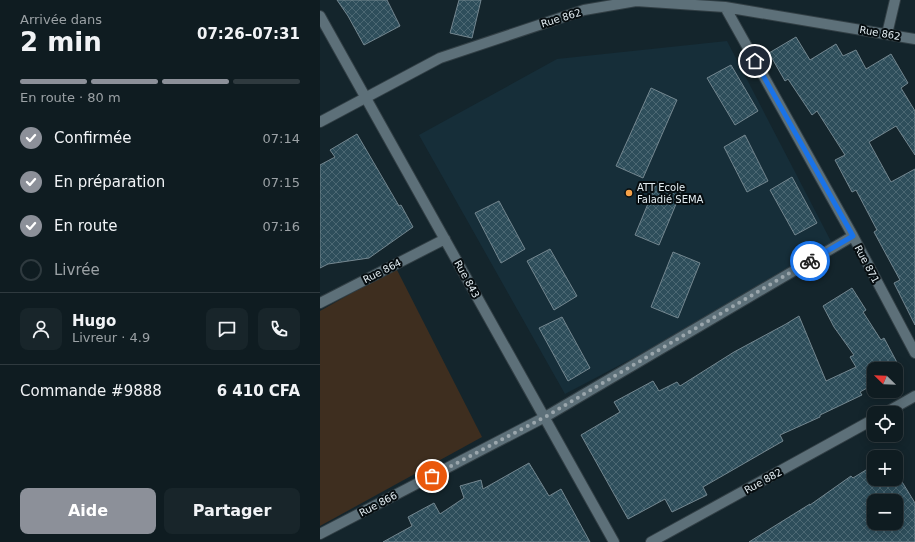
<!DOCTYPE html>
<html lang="fr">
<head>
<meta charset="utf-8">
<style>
  :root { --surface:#0f1c21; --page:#18252a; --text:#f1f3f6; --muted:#9ba1a5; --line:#2f3a3f; --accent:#8c9099 }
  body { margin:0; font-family:"DejaVu Sans",sans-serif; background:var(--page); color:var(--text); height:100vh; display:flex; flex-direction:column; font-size:15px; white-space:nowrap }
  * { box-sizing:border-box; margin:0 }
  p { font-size:13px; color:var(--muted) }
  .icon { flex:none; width:22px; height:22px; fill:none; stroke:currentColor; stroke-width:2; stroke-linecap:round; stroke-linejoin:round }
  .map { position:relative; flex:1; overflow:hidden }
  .panel { display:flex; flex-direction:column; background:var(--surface); width:320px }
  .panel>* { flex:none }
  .needle { width:26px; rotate:293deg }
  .controls { position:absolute; left:547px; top:362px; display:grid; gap:8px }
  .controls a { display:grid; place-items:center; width:36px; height:36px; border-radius:8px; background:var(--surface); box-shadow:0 2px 10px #0003,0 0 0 1px var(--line); font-size:20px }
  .pin { position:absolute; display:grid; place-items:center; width:34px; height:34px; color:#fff; margin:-17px; border:2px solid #fff; border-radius:50%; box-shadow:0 1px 4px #0007 }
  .courier { position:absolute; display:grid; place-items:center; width:40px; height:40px; margin:-20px; border:3px solid #1a73e8; border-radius:50%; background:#fff; color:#222; box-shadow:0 1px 5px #0007 }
  .overview em { font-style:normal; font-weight:700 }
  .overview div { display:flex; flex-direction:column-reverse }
  .overview { display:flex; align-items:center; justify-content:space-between; height:68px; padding:0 20px }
  h1 { font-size:26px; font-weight:700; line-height:30px }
  .bar { display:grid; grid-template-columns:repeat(4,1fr); gap:6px 4px; align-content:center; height:48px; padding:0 20px }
  .bar i { height:5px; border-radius:3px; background:var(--line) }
  .bar .active { background:var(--accent) }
  .bar p { grid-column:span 4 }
  .line { display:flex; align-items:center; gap:10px; padding:0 20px; border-top:1px solid var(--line) }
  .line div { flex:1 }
  .round { display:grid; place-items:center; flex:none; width:42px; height:42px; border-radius:8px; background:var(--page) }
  ol { padding:0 20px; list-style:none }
  li { display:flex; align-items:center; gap:12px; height:44px }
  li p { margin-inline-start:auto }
  li .icon { padding:4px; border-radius:50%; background:var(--accent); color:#fff; stroke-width:4 }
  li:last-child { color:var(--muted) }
  li i { width:22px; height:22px; border:2px solid var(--line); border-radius:50% }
  .primary-button { display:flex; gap:8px; margin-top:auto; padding:8px 20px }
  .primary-button a { flex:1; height:46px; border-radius:8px; background:var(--accent); color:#fff; font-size:16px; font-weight:700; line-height:46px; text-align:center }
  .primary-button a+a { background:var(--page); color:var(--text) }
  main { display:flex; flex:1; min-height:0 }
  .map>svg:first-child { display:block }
</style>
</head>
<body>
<main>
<section class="panel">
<div class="overview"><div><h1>2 min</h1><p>Arrivée dans</p></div><em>07:26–07:31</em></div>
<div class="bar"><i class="active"></i><i class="active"></i><i class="active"></i><i></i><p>En route · 80 m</p></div>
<ol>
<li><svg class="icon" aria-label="check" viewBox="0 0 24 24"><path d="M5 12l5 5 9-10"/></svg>Confirmée<p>07:14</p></li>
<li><svg class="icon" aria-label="check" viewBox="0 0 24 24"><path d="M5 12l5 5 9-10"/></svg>En préparation<p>07:15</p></li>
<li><svg class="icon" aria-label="check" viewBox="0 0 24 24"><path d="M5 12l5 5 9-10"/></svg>En route<p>07:16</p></li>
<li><i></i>Livrée</li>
</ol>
<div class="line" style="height:72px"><a class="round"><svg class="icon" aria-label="person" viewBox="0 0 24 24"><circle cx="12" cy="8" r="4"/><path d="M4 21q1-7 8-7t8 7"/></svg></a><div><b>Hugo</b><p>Livreur · 4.9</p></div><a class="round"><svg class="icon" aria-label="chat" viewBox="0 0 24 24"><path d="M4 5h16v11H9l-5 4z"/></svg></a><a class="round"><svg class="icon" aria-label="phone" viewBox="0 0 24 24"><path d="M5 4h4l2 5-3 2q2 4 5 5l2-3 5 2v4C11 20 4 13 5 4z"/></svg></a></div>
<div class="line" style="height:52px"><div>Commande #9888</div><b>6 410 CFA</b></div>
<div class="primary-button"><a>Aide</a><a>Partager</a></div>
</section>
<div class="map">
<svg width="595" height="542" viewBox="0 0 595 542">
  <defs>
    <pattern id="building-cross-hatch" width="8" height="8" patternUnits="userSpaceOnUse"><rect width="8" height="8" fill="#2e4e5b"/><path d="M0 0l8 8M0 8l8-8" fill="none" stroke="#4c6873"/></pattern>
  </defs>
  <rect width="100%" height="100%" fill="#14252c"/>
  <path fill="#162e39" d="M407,41l109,210 -271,143 -146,-259 138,-76z"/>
  <path fill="#3e2e1f" d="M76,268l86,169 -162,89v-215z"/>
  <path fill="url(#building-cross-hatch)" stroke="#748790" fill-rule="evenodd" d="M17,0h50l13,26 -36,19 -16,-29z
    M139,0h22l-9,38 -22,-5z
    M476,37l14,23 26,-16 7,12 13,-6 10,19 25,-15 17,29 -7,5 14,23v44l-19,-29 -27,16 22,40 24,-13v156l-21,-42 6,-3 -26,-48 3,-2 -21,-40 -4,2 -17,-32 10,-5 -28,-44 -5,4 -24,-36 -3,2 -16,-28z
    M411,65l27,46 -23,14 -28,-47z
    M331,88l26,12 -34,78 -27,-12z
    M37,134l42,72 2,-1 12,22 -44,31 -41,6 -8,4v-103l15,-8 -5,-7z
    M425,135l23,46 -21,11 -23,-45z
    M472,177l25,46 -22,12 -25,-45z
    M337,182l24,10 -22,53 -24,-10z
    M179,201l26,48 -24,14 -26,-50z
    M230,249l27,47 -23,14 -27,-49z
    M353,252l27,11 -22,55 -27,-11z
    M532,288l14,22 -3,2 18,28 3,-2 17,32 -5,3v-4h-22v15l-14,8 2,3 -42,20v2l-40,18 3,6 -80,46 4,8 -35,17 -7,-13 -37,20 -47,-84 39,-23 -6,-10 39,-21 6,10 18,-9 3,4 54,-34 52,-28 13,-8 27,65 30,-14 -6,-10 4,-2 -20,-28 -11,-21z
    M242,317l28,51 -22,13 -29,-53z
    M209,463l20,33 12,-7 29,53h-207l29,-16 -4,-9 26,-14 6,11 24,-16 -4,-12 21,-6 2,9z
    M554,465v14h22v-7l19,31v39h-166l61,-38v1l41,-29 2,2zM554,501h22v22h-22z"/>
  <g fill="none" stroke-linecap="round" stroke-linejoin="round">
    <defs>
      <path id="street" d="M405,7l128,229 62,117
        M0,16l294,526
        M567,34l8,-34
        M0,122l120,-64 144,-48 52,-9 89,6 190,32
        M0,303l125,-64
        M565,413l30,-17
        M0,534l225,-117 308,-181
        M331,542l223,-123"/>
    </defs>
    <use href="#street" stroke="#323f45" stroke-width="12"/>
    <use href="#street" stroke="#5d7079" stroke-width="10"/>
  </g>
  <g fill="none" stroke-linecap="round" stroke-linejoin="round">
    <path stroke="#9aa6ac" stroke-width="4" stroke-dasharray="0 7.2" d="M112,476l113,-59 265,-156"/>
    <path stroke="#1a73e8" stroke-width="5" d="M435,61l98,175 -43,25"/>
  </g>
  <circle fill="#f7a248" stroke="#060d10" stroke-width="1.5" cx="309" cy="193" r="4"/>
  <g text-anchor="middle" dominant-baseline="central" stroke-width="4" stroke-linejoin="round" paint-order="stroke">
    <g font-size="10" fill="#e2ecf1" stroke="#060d10">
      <text transform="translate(241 18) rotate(-17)">Rue 862</text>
      <text transform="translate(560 33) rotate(10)">Rue 862</text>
      <text transform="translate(547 264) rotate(62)">Rue 871</text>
      <text transform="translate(62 271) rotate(-27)">Rue 864</text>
      <text transform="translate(147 279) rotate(61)">Rue 843</text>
      <text transform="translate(443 481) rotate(-29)">Rue 882</text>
      <text transform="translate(58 504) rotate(-28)">Rue 866</text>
    </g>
    <g font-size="10" fill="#e2ecf1" stroke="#060d10" text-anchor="start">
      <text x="317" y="187">ATT Ecole<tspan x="317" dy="12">Faladié SEMA</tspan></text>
    </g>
  </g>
</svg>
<div class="controls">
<a><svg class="needle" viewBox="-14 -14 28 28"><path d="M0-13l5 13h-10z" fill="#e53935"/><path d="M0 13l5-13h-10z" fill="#9ba1a5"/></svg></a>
<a><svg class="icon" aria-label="locate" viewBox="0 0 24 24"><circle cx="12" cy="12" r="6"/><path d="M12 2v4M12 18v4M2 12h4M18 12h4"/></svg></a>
<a>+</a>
<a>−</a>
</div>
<div class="pin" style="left:112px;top:476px;background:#ea580c"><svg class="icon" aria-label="bag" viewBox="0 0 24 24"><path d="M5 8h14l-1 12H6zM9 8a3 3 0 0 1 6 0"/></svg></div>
<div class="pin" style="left:435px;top:61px;background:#1f2937"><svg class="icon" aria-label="home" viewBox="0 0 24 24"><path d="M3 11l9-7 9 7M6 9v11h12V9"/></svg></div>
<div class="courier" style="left:490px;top:261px"><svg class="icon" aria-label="bike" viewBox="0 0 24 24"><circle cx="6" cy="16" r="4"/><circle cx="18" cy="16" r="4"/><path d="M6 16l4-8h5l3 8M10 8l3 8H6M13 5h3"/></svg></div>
</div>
</main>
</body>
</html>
